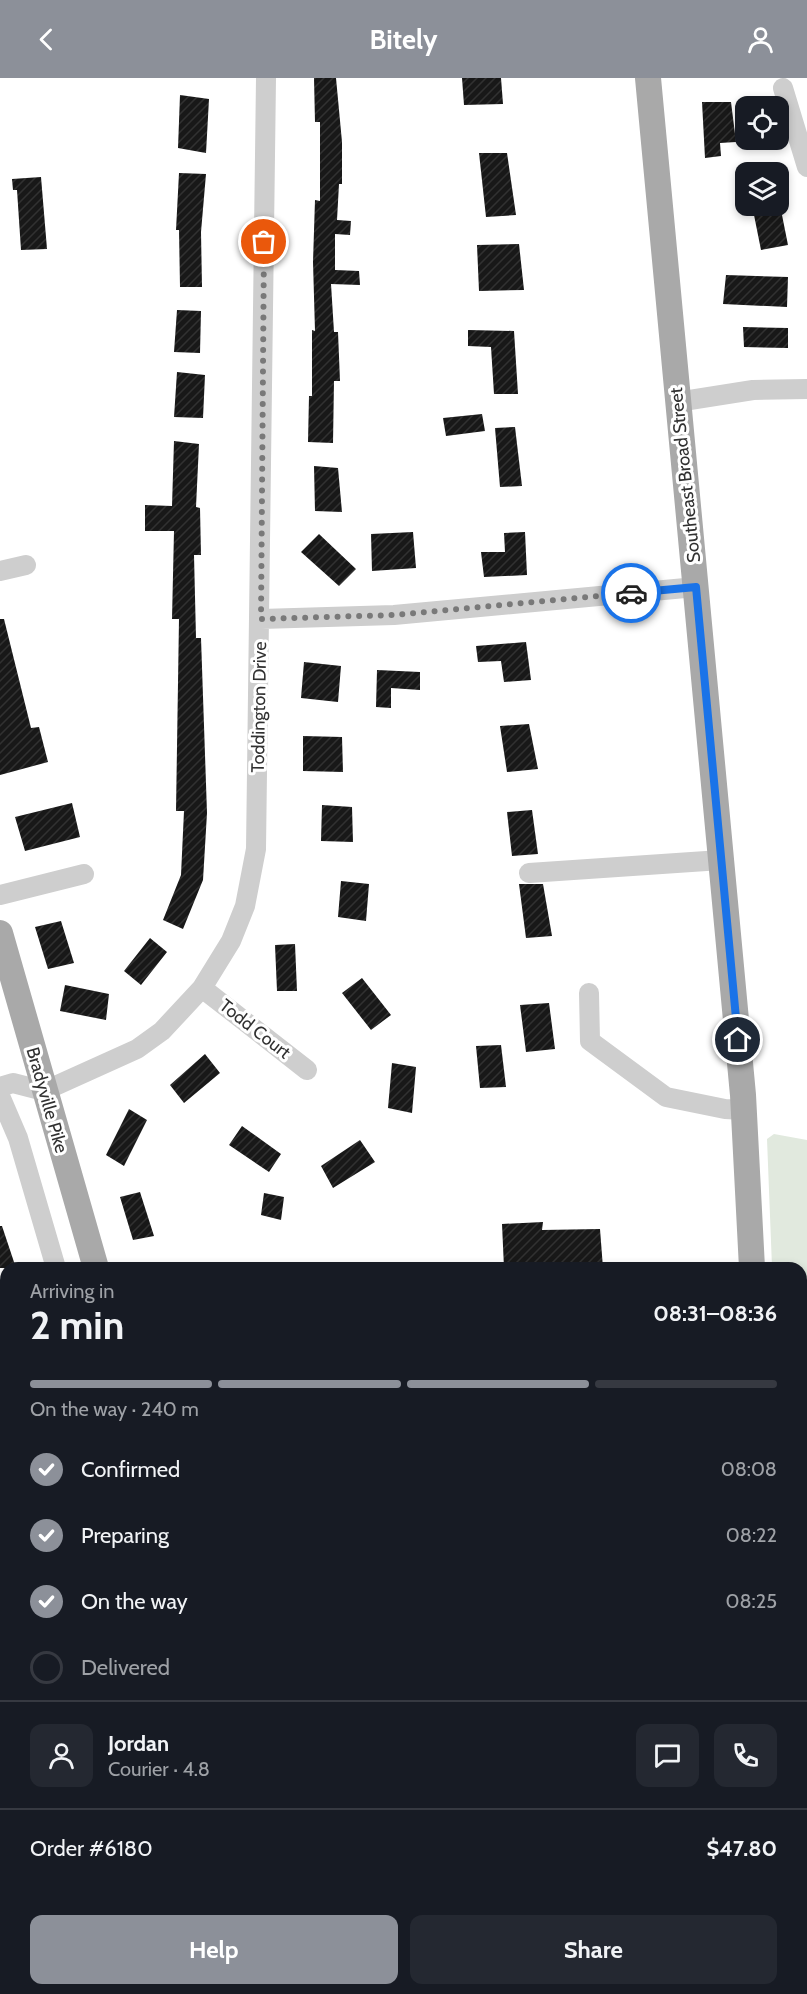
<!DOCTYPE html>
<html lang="en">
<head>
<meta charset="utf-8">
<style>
  :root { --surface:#171b24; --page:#242831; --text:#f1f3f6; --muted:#9ea1a6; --line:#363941; --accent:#8c9099 }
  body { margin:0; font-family:Cabin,sans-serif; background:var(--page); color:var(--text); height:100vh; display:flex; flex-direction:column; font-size:22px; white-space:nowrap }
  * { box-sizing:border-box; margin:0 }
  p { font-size:20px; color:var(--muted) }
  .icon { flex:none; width:33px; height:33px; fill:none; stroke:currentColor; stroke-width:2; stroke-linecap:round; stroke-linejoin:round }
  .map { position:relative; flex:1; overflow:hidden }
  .panel { position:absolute; left:0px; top:1184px; width:807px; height:734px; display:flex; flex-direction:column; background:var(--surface); border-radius:18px 18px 0 0; box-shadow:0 3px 9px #0003 }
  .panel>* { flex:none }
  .fabs { position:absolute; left:735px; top:18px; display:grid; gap:12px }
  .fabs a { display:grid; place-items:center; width:54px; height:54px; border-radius:12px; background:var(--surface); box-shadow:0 3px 9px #0003; font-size:30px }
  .pin { position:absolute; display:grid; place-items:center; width:51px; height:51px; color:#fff; margin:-26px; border:3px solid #fff; border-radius:50%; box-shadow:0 2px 6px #0007 }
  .courier { position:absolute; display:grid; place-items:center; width:60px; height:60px; margin:-30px; border:4px solid #1a73e8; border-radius:50%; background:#fff; color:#222; box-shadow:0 2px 8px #0007 }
  .headline em { font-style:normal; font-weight:800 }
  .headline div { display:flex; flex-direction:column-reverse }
  .headline { display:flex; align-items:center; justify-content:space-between; height:102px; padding:0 30px }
  h1 { font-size:39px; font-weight:800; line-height:45px }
  .bar { display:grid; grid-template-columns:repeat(4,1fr); gap:9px 6px; align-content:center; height:72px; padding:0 30px }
  .bar i { height:8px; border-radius:4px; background:var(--line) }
  .bar .active { background:var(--accent) }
  .bar p { grid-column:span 4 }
  .line { display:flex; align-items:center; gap:15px; padding:0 30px; border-top:2px solid var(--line) }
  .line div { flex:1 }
  .round { display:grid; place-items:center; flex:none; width:63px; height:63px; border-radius:12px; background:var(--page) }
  ol { padding:0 30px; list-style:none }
  li { display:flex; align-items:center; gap:18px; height:66px }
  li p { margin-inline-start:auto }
  li .icon { padding:6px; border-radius:50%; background:var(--accent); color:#fff; stroke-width:4 }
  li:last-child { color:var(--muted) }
  li i { width:33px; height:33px; border:3px solid var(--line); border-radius:50% }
  .primary-button { display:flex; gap:12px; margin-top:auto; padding:12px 30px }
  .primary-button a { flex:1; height:69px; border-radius:12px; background:var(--accent); color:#fff; font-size:24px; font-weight:800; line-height:69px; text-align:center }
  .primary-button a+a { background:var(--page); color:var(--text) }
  header { display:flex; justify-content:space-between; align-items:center; height:78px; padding:0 30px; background:var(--accent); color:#fff; font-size:27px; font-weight:800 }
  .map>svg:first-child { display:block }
</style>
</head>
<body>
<header><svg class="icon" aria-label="back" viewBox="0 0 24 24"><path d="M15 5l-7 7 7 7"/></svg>Bitely<svg class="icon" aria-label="person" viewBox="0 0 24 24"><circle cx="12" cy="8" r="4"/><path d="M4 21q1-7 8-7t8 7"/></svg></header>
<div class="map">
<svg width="807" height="1916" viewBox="0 0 807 1916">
  <defs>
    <pattern id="building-hatch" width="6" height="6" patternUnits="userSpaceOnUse" patternTransform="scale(1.5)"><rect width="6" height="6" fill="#181818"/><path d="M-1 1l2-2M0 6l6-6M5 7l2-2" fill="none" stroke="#313131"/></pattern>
  </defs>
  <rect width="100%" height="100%" fill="#fff"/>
  <path fill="#e1e9de" d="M774,1056l33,6v177l-6,-1v-48l-29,-1 -5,-128z"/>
  <path fill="#cfdae9" d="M0,1532l6,19v27l-6,2z"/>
  <path fill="url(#building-hatch)" d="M314,0h22l6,64v42h-3l-2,36 14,1 -1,14 -15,-1v36l24,1 1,14 -29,-1 3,48h4l2,49h-6l-1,62 -25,-1 1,-46h3v-66l3,1 -2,-69 2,-62 5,1v-79h-5z
    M462,0h39l2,26 -39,1z
    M180,17l29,4 -3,54 -28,-5z
    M702,24h29l5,40 -16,1 1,13 -16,2z
    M479,75h28l9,62 -30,2z
    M179,95l27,1 -5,58 1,55h-22l-1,-57h-3z
    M41,99l6,72 -26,1 -4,-60h-4l-1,-11z
    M781,132l7,35 -27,5 -7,-35z
    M519,166l5,46 -45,1 -2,-46z
    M726,197l62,2 -1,30 -64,-3z
    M177,232l24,1 -1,42 -26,-1z
    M743,249l45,1v20l-44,-1z
    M468,252l46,1 4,63h-24l-3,-47 -23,-1z
    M177,294l28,3 -2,43 -29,-1z
    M482,336l3,17 -39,5 -3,-18z
    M515,349l7,59 -22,1 -5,-59z
    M174,363l25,3 -3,63 4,1 1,47h-7l2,83h5l6,175 -4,67 -20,49 -20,-9 18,-45 3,-64h-8l3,-192h-7l2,-88h-29v-26l27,1z
    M314,388l24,2 4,44 -27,-1z
    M413,454l3,36 -44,3 -1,-37z
    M525,454l2,43 -43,2 -3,-25h24l-1,-19z
    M319,456l37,35 -17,17 -38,-34z
    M0,541h4l27,109 8,-1 9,35 -48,13z
    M526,564l5,38 -27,2 -3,-21 -23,1 -2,-16z
    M304,584l37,4 -3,36 -37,-4z
    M377,592l43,2v18l-29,-2v20l-15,-1z
    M529,646l9,45 -31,3 -7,-46z
    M303,658l39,1 1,35 -40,-1z
    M72,725l8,34 -55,14 -10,-34z
    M322,727l30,2 1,35 -32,-1z
    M532,732l6,44 -26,2 -5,-44z
    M341,803l28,3 -3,37 -28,-4z
    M519,806h24l9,52 -26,2z
    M61,843l13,42 -26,6 -13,-42z
    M150,860l17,14 -26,33 -17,-14z
    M295,866l2,47h-20l-2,-46z
    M362,900l29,37 -20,15 -29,-37z
    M65,907l44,9 -3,26 -46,-9z
    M549,925l6,46 -29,3 -6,-47z
    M501,967l5,42 -26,1 -4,-42z
    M205,976l15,19 -36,30 -14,-18z
    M392,985l24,4 -4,46 -24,-5z
    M129,1031l18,11 -23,46 -18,-11z
    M242,1048l39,28 -12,18 -40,-27z
    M360,1062l15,22 -42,26 -12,-22z
    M140,1114l14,44 -21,4 -13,-43z
    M264,1115l20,4 -3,23 -20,-5z
    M543,1144l-1,8 58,-1 3,39h-99l-2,-44z
    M0,1148h2l14,42h-16z"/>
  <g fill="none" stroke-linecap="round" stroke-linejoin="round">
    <path stroke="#cecece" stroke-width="20" d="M783,10l24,79
      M677,324l76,-12 54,-1
      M0,493l26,-6
      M261,541l133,-4 302,-28
      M529,795l192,-13
      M0,817l84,-21
      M202,910l105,82
      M589,915l1,48 76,56 59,12 19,1
      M0,1009l13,-4 31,8 93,-42 25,-18 40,-43 29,-47 14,-35 11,-57 10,-771
      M0,1018l18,42 38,130
      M0,1863l6,12
      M32,1911l4,5
      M142,1911l2,5
      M196,1911l2,5
      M637,1911v5"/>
    <path stroke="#a9a9a9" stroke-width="26" d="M648,0l95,1017 9,173
      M0,855l96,335
      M801,1265h6
      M0,1401l6,-2
      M301,1911l2,5
      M771,1911l1,5"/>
  </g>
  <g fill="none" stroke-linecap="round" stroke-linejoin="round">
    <path stroke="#797979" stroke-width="6" stroke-dasharray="0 10.8" d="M264,164l-3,377 133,-4 237,-22"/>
    <path stroke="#1a73e8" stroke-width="8" d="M631,515l65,-6 42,453"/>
  </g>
  <g text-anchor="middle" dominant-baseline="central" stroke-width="6" stroke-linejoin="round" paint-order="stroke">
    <g font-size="18" fill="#313131" stroke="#fff">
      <text transform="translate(685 397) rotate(-96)">Southeast Broad Street</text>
      <text transform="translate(259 629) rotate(-89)">Toddington Drive</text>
      <text transform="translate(255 951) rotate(38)">Todd Court</text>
      <text transform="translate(47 1022) rotate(74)">Bradyville Pike</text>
    </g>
  </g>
</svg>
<div class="fabs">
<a><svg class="icon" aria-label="locate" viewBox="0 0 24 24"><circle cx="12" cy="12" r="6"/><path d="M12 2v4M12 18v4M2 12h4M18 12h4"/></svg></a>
<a><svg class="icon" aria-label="layers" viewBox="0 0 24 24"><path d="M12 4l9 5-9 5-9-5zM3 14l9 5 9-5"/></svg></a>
</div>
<div class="pin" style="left:264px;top:164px;background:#ea580c"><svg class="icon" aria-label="bag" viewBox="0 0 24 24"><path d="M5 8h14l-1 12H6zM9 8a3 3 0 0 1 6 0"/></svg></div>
<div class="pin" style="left:738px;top:962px;background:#1f2937"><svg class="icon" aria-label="home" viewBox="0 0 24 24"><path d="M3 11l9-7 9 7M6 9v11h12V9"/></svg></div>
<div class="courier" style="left:631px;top:515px"><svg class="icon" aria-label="car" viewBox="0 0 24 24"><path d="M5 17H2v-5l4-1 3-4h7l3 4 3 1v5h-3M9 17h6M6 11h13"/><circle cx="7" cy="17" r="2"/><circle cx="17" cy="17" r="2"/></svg></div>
<section class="panel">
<div class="headline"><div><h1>2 min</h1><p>Arriving in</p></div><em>08:31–08:36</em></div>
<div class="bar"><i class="active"></i><i class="active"></i><i class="active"></i><i></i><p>On the way · 240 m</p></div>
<ol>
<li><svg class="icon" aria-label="check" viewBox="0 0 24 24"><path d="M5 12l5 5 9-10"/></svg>Confirmed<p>08:08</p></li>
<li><svg class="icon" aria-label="check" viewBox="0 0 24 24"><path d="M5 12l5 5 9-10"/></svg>Preparing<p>08:22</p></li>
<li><svg class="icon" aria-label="check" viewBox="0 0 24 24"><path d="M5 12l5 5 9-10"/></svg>On the way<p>08:25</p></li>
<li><i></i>Delivered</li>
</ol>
<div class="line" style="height:108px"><a class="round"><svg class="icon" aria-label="person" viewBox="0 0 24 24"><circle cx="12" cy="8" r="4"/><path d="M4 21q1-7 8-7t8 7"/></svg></a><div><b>Jordan</b><p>Courier · 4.8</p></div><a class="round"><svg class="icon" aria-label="chat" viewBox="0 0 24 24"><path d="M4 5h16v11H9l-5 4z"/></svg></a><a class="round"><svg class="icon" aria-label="phone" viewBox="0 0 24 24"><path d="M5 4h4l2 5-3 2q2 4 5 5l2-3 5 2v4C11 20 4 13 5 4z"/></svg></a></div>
<div class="line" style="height:78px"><div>Order #6180</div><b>$47.80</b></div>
<div class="primary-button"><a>Help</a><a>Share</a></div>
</section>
</div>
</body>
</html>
